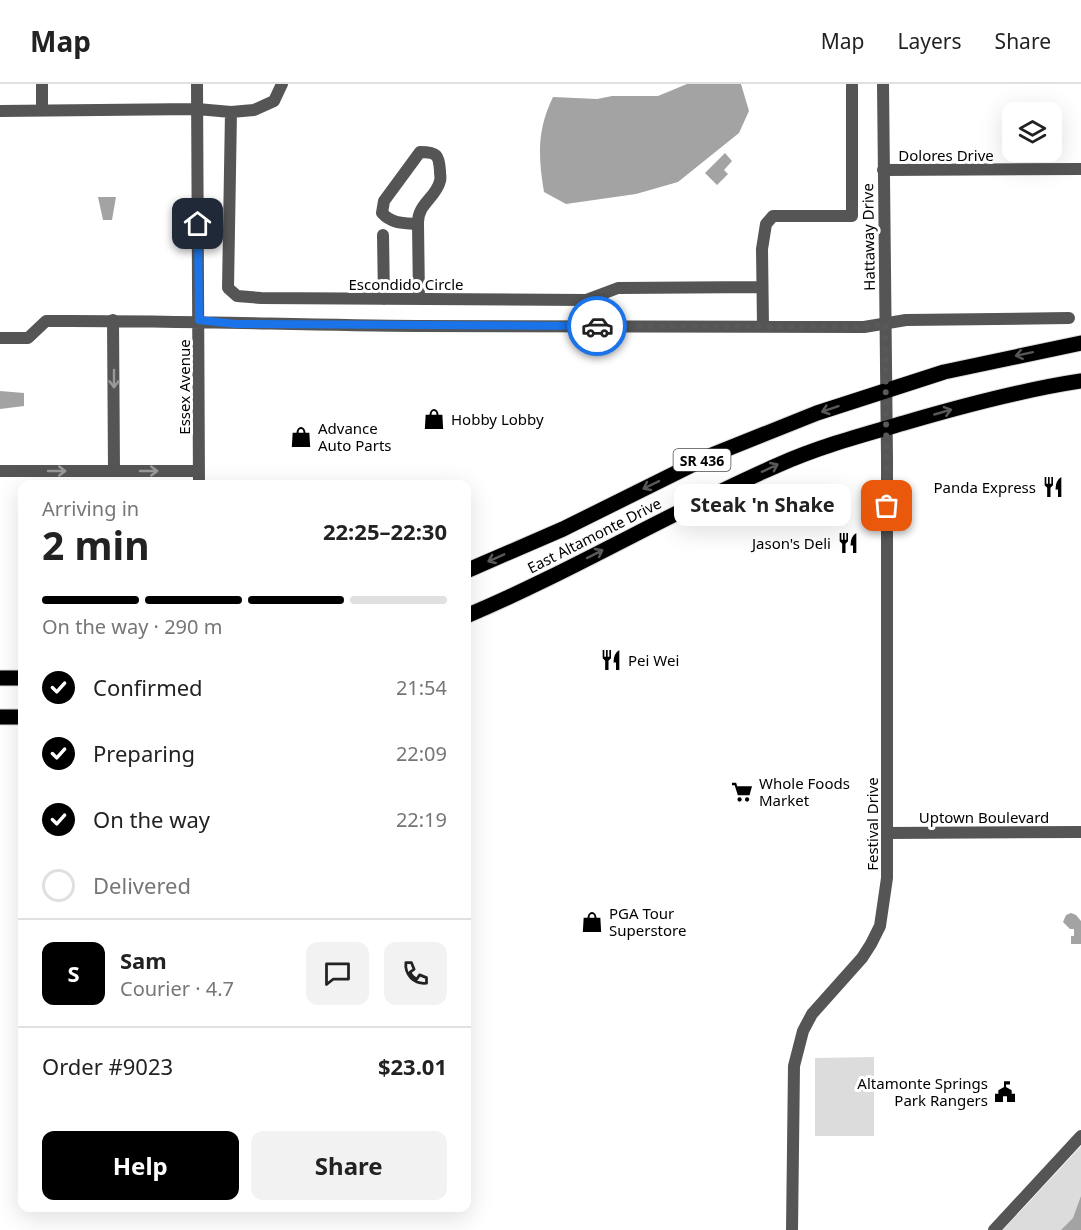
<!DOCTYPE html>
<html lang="en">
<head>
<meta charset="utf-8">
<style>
  :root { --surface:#fff; --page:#f2f2f2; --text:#222; --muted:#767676; --line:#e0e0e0; --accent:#000 }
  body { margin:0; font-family:"Noto Sans",sans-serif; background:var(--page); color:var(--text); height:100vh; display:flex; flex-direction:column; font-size:22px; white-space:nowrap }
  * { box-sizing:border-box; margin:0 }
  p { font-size:20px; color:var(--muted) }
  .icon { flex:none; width:33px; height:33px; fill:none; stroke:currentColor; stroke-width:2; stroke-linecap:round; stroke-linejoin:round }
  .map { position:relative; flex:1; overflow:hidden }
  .drawer { position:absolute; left:18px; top:396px; width:453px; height:732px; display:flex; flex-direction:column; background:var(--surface); border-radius:12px; box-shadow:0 6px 24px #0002 }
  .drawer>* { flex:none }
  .controls { position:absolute; left:1002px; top:18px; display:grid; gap:12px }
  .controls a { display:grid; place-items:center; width:60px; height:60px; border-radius:12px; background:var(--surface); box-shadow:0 6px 24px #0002; font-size:30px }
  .pin { position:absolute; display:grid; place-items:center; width:51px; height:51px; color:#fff; margin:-26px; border-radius:12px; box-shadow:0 3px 9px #0006 }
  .courier { position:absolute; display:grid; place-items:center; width:60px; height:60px; margin:-30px; border:4px solid #1a73e8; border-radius:50%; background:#fff; color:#222; box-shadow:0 2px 8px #0007 }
  .bubble { position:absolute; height:42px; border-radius:12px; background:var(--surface); box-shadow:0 6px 24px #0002; font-size:20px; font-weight:700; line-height:42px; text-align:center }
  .summary em { font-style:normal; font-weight:700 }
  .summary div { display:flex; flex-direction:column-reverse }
  .summary { display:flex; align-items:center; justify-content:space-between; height:102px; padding:0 24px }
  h1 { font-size:39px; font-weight:700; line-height:45px }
  .bar { display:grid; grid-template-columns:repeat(4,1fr); gap:9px 6px; align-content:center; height:72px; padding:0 24px }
  .bar i { height:8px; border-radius:4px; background:var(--line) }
  .bar .selected { background:var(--accent) }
  .bar p { grid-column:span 4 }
  .line { display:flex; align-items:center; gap:15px; padding:0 24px; border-top:2px solid var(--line) }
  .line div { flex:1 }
  .round { display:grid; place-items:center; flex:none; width:63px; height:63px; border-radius:12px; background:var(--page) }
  ol { padding:0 24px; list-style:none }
  li { display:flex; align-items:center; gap:18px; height:66px }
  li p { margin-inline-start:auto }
  li .icon { padding:6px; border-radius:50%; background:var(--accent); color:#fff; stroke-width:4 }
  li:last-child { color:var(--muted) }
  li i { width:33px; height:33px; border:3px solid var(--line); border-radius:50% }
  .primary-button { display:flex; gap:12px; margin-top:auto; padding:12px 24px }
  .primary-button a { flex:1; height:69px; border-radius:12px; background:var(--accent); color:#fff; font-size:24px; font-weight:700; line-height:69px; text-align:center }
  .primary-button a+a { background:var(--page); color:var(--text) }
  header { display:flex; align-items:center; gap:36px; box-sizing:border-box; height:84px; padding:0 30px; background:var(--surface); border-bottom:2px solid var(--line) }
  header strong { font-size:28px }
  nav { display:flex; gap:33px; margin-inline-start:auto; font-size:21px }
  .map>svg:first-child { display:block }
</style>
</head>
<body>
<header>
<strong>Map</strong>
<nav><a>Map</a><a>Layers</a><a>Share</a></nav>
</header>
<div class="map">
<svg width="1081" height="1146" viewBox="0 0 1081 1146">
  <rect width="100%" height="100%" fill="#fff"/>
  <path fill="#dcdcdc" d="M874,973v79h-59v-78z
    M1081,1062v84h-78z"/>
  <path fill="#a3a3a3" d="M687,0h54l8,27 -10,22 -61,49 -42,12 -70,10 -22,-12c-6,-36 -7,-62 9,-95l44,2 15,-3h46z
    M725,69l7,8 -8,9 4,4 -11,11 -12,-12z
    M98,113h18l-4,23h-9z
    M0,307l24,2v13l-24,3z
    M1071,829l5,2 5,6v23h-10v-8h3v-7h-4l-7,-7 3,-7z
    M1081,1112v34h-20l12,-12z"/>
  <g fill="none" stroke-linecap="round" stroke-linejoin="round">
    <defs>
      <path id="primary" d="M466,487l97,-42 149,-74 105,-42 127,-41 137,-29
        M466,532c107,-45 206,-105 312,-151 40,-18 84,-30 126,-42 58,-17 117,-33 177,-42
        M0,594h22
        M0,633h22"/>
    </defs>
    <use href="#primary" stroke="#dbdbdb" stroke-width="17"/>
    <path stroke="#555" stroke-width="12" d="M197,0l2,400
      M282,0l-8,17 -20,9 -23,2 -3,176 9,8 24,2 325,2 32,-12 144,-1
      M42,26v-26
      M0,27l197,-2 34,3
      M883,86l198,-1
      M418,140c-14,-1 -26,0 -36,-11l2,-12 36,-49c17,0 19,3 20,19 0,4 1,7 0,10 -4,17 -23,23 -22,43l1,75
      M383,151l1,64
      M113,236l1,151
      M763,242l-1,-77 4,-25 7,-8h79v-132
      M0,254h28l18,-17c124,-1 248,4 372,5 149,1 297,0 446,1l42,-7 163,-2
      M0,387h199
      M887,749l194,-1
      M994,1146l87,-94"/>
    <path stroke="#555" stroke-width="12" d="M792,1146l2,-164 9,-35 9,-17 50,-56 9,-14 9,-18 7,-48v-420l-4,-374"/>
    <use href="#primary" stroke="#000" stroke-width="15"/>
  </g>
  <defs><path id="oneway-shaft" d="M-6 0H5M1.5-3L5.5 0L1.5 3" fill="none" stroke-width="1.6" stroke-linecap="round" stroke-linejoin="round" transform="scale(1.5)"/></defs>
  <g stroke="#595959">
    <use href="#oneway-shaft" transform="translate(1024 270) rotate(168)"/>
    <use href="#oneway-shaft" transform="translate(830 325) rotate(161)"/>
    <use href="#oneway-shaft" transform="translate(943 328) rotate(-16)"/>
    <use href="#oneway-shaft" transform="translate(770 384) rotate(-25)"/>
    <use href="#oneway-shaft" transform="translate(651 401) rotate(154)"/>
    <use href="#oneway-shaft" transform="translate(595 470) rotate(-27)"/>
    <use href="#oneway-shaft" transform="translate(496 474) rotate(156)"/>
  </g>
  <g stroke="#999">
    <use href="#oneway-shaft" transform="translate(114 295) rotate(90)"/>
    <use href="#oneway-shaft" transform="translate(57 387)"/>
    <use href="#oneway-shaft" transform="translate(149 387)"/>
  </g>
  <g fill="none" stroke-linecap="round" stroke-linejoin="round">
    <path stroke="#595959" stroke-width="6" stroke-dasharray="0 10.8" d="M597,242l267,1 21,-3 2,182"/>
    <path stroke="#1a73e8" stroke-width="8" d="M198,140l1,96 37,4 361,2"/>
  </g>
  <defs>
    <symbol id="shop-bare" viewBox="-9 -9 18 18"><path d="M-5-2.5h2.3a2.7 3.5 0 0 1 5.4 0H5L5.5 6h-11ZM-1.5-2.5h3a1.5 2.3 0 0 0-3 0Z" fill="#000" stroke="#fff" stroke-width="2.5" paint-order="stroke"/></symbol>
    <symbol id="restaurant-bare" viewBox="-9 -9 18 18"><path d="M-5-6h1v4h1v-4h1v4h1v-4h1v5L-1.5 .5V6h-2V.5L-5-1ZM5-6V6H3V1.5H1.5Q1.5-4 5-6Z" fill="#000" stroke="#fff" stroke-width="2.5" paint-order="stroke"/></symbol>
    <symbol id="supermarket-bare" viewBox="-9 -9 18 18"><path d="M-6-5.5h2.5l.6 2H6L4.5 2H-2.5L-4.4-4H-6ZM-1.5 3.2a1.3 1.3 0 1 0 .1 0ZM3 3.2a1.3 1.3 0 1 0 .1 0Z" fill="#000" stroke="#fff" stroke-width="2.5" paint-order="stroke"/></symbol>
    <symbol id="civic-bare" viewBox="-9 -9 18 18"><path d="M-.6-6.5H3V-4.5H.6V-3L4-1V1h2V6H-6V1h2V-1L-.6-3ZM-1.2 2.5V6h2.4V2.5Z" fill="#000" stroke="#fff" stroke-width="2.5" paint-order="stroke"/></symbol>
  </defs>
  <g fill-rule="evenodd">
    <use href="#shop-bare" x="419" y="320" width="30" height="30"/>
    <use href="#shop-bare" x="286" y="338" width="30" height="30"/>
    <use href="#restaurant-bare" x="1038" y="388" width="30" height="30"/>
    <use href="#restaurant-bare" x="833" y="444" width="30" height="30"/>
    <use href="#restaurant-bare" x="596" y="561" width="30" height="30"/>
    <use href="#supermarket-bare" x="727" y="693" width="30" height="30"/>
    <use href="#shop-bare" x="577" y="823" width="30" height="30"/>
    <use href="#civic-bare" x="990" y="993" width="30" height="30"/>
  </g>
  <g text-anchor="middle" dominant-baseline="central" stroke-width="6" stroke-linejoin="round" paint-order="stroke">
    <rect fill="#fff" stroke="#4c4c4c" stroke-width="1.5" x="673.5" y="365" width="57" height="22" rx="4.5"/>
    <g font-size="14" font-weight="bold" fill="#000">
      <text x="702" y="376">SR 436</text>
    </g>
    <g font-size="15" fill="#000" stroke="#fff">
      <text x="946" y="71">Dolores Drive</text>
      <text transform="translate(868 153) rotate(-91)">Hattaway Drive</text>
      <text x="406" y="200">Escondido Circle</text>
      <text transform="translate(184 303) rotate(-90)">Essex Avenue</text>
      <text transform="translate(594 451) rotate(-27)">East Altamonte Drive</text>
      <text x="984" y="733">Uptown Boulevard</text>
      <text transform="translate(872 740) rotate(-90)">Festival Drive</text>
    </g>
    <g font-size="15" fill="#000" stroke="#fff" text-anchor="start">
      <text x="451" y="335">Hobby Lobby</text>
      <text x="318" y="344">Advance<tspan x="318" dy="17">Auto Parts</tspan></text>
      <text x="1036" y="403" text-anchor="end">Panda Express</text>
      <text x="831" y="459" text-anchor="end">Jason's Deli</text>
      <text x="628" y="576">Pei Wei</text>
      <text x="759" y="699">Whole Foods<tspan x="759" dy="17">Market</tspan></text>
      <text x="609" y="829">PGA Tour<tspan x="609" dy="17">Superstore</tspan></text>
      <text x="988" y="999" text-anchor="end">Altamonte Springs<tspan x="988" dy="17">Park Rangers</tspan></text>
    </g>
  </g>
</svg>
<div class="controls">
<a><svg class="icon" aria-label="layers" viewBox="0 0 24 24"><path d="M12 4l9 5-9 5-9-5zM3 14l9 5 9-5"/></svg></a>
</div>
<div class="pin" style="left:887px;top:422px;background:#ea580c"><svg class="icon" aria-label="bag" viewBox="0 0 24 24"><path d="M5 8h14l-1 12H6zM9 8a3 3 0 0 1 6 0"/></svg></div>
<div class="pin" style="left:198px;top:140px;background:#1f2937"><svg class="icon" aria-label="home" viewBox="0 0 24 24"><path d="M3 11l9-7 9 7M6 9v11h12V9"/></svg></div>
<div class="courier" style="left:597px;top:242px"><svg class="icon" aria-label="car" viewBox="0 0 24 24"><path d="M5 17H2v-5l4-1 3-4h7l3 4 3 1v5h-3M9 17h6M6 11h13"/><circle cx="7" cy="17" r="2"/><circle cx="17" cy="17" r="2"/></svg></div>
<div class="bubble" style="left:674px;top:400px;width:177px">Steak 'n Shake</div>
<section class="drawer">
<div class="summary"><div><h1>2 min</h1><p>Arriving in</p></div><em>22:25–22:30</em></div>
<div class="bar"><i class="selected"></i><i class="selected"></i><i class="selected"></i><i></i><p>On the way · 290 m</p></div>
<ol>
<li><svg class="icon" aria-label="check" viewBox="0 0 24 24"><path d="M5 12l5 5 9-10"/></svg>Confirmed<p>21:54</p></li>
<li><svg class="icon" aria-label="check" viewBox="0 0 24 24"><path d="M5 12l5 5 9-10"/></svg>Preparing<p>22:09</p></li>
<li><svg class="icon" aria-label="check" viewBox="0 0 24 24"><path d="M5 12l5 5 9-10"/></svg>On the way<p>22:19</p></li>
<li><i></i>Delivered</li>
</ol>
<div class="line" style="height:108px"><b class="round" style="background:var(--accent);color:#fff">S</b><div><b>Sam</b><p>Courier · 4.7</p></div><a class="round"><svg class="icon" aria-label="chat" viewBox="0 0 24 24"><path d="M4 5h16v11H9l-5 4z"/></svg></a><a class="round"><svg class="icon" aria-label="phone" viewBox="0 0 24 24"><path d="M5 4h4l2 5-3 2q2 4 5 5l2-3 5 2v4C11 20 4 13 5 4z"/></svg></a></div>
<div class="line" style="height:78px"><div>Order #9023</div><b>$23.01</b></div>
<div class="primary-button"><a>Help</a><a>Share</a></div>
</section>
</div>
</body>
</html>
